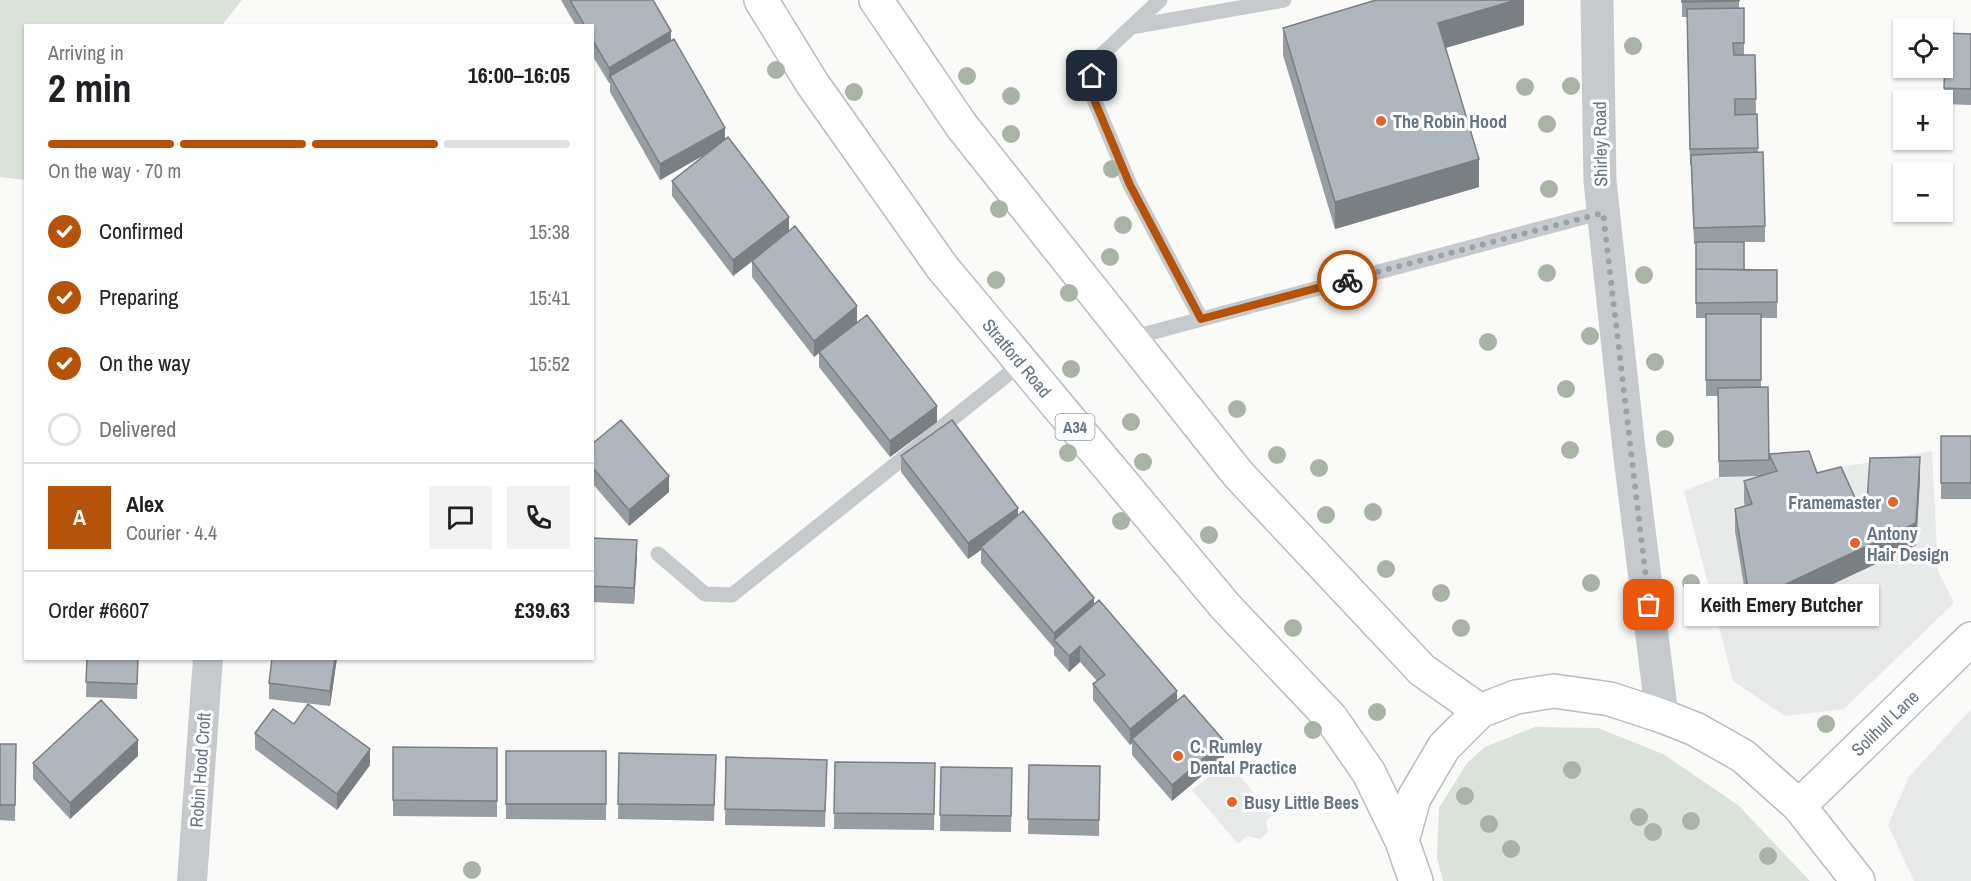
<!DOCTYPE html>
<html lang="en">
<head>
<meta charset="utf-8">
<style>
  :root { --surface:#fff; --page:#f2f2f2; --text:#202124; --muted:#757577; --line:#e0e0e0; --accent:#b45309 }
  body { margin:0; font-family:"Archivo Narrow",sans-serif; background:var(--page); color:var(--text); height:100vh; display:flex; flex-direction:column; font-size:22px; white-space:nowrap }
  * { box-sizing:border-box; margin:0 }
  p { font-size:20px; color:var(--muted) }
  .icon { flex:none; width:33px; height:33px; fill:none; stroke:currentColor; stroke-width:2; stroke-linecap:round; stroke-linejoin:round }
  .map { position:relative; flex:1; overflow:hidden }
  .drawer { position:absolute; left:24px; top:24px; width:570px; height:636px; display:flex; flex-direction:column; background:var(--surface); border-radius:0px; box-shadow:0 2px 4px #0004 }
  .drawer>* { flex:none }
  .fabs { position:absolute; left:1893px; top:18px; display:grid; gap:12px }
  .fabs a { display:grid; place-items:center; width:60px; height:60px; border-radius:0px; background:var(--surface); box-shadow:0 2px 4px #0004; font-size:30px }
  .pin { position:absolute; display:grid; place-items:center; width:51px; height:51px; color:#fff; margin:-26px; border-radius:12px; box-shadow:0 3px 9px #0006 }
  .courier { position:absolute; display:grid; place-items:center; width:60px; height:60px; margin:-30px; border:4px solid #b45309; border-radius:50%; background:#fff; color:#222; box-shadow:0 2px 8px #0007 }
  .bubble { position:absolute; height:42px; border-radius:0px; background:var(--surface); box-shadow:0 2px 4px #0004; font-size:20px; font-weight:800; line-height:42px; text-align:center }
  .summary em { font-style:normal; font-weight:800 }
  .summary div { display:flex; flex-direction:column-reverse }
  .summary { display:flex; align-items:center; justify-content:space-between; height:102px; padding:0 24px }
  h1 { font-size:39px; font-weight:800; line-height:45px }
  .bar { display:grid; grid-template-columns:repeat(4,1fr); gap:9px 6px; align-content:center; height:72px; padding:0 24px }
  .bar i { height:8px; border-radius:4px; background:var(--line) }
  .bar .on { background:var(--accent) }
  .bar p { grid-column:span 4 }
  .line { display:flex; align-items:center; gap:15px; padding:0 24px; border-top:2px solid var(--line) }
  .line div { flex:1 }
  .round { display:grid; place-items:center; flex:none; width:63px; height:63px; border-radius:0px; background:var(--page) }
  ol { padding:0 24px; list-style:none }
  li { display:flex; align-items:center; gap:18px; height:66px }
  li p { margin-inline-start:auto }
  li .icon { padding:6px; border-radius:50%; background:var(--accent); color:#fff; stroke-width:4 }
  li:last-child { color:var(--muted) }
  li i { width:33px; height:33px; border:3px solid var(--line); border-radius:50% }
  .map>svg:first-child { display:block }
</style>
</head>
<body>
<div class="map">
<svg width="1971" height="881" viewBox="0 0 1971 881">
  <rect width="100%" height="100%" fill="#fafaf8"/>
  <path fill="#e8e9e9" d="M1932,451l6,120 16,32 -110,106 -59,7 -52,-35 -49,-190 35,-14 90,-4z
    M1971,709v172h-57l-26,-56 21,-48z
    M1227,761l46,54 -7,6 2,11 -8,7 -13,-3 -9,8 -46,-54z"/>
  <path fill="#dbe2d9" d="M0,0h242l-20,25 -196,1 -1,154 -25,-3z
    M1535,727l63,1 65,26 75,51 72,76h-367l-6,-23 2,-50 28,-45 18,-16z"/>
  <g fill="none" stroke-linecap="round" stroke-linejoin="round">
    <defs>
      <path id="secondary" d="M1799,806l172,-167"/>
      <path id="trunk" d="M761,0l51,83 130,184 283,339 106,112 38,55 33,68 14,40
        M876,0l85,125 277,349 184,196 58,41
        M1402,841l12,-43 30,-51 36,-36 36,-14 38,-6 56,8 52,17 33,13 48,27 56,50 59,75"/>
    </defs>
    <use href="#secondary" stroke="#babfc4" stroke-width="36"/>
    <use href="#trunk" stroke="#b9bcc0" stroke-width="36"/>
    <path stroke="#c6cacd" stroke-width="15" d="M1160,0l-65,61 -5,29 40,95 71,134
      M1131,27l153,-27
      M1131,338l472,-126
      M658,554l47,40 27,1 290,-232"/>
    <path stroke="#c6cacd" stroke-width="30" d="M192,881l16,-223"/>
    <path stroke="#c6cacd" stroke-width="33" d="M1597,0l3,181 29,268 33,267"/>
    <use href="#secondary" stroke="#fff" stroke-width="33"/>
    <use href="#trunk" stroke="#fff" stroke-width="33"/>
  </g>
  <g fill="#a9b4a7">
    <circle cx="1633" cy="46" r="9"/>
    <circle cx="776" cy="70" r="9"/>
    <circle cx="967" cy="76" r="9"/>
    <circle cx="1571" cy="86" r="9"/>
    <circle cx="1525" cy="87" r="9"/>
    <circle cx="854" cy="92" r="9"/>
    <circle cx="1011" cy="96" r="9"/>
    <circle cx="1547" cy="124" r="9"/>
    <circle cx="1011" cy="134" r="9"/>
    <circle cx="1112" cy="169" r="9"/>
    <circle cx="1549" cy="189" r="9"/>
    <circle cx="999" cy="209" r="9"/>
    <circle cx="1123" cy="225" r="9"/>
    <circle cx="1110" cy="257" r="9"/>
    <circle cx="1547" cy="273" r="9"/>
    <circle cx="1644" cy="275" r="9"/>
    <circle cx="996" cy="280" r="9"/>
    <circle cx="1069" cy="293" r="9"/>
    <circle cx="1590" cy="336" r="9"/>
    <circle cx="1488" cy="342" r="9"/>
    <circle cx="1655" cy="362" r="9"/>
    <circle cx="1071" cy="369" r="9"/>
    <circle cx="1566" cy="389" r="9"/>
    <circle cx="1237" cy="409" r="9"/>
    <circle cx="1131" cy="422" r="9"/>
    <circle cx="1665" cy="439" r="9"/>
    <circle cx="1570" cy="450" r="9"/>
    <circle cx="1068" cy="453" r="9"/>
    <circle cx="1277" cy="455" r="9"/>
    <circle cx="1143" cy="462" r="9"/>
    <circle cx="1319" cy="468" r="9"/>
    <circle cx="1373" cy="512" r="9"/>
    <circle cx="1326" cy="515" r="9"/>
    <circle cx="1121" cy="521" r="9"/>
    <circle cx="1209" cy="535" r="9"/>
    <circle cx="1386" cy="569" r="9"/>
    <circle cx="1591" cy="583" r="9"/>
    <circle cx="1691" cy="583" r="9"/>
    <circle cx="1441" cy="593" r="9"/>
    <circle cx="1293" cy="628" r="9"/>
    <circle cx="1461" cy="628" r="9"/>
    <circle cx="1377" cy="712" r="9"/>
    <circle cx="1826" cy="724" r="9"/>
    <circle cx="1313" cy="730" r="9"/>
    <circle cx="1572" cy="770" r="9"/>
    <circle cx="1465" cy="796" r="9"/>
    <circle cx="1639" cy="817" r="9"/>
    <circle cx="1691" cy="821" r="9"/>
    <circle cx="1489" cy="824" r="9"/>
    <circle cx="1653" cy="832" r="9"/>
    <circle cx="1511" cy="849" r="9"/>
    <circle cx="1768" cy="856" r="9"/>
    <circle cx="472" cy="870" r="9"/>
  </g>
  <path fill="#969da3" d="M561,0h92l18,41 54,99 64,91 68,91 80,100 -47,35 -71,-90v-14l-5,4 -62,-80v-16l-19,15 -61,-80v-15l36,-28 -48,27 -50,-88v-9h-1l-17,-28v-29h-16z
    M1524,0v25l-78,23 33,139 -144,42 -52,-174v-27z
    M1682,0h57v8h5v47h11l1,59h1l1,38 7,74v16h-22l1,28h33v48h-16v69l8,67 48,19 40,29h10l53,-23 -4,66 -166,78 -15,-92v-22l10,-3 -1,-3v-22l15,-5 -40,1 -1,-81h-12v-78h-10v-74h-2l-3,-79h-1l-3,-148h-5z
    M1971,34v71l-27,-1v-16z
    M1941,436h30v63h-30z
    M592,444l77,48 -40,34 -37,-43z
    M901,456l117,60 206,241 -52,44 -40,-46v-12l-2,2 -37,-45v-16l4,-3 -17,-19 -11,10 -15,-17v-7l-73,-85v-13l-13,9 -67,-87z
    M592,538l45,18 -3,48 -42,-2z
    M87,658h51l-1,41 -51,-2z
    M337,658l-7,48 -61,-7v-16z
    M294,724l76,41 -33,45 -82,-61v-16z
    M0,744h16l-1,77 -15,-1z
    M393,747l104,1v69l-104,-1z
    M506,751h100v69l-100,-1z
    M619,753l97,2 -2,66 -96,-2z
    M138,756l-68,63 -37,-40v-16z
    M726,757l101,3 -2,67 -100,-2z
    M835,762l100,1 -1,67 -100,-1z
    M1029,765l71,1 -1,70 -71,-2z
    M941,767l71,1 -1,64 -71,-1z"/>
  <path fill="#7a7f84" d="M1516,0h8v25l-86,25v-27z
    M671,31v16l-61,29 -1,7v-15z
    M725,128v15l-65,37v-16z
    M1479,159v28l-144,42v-27z
    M789,217v16l-56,43v-16z
    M857,306v16l-43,35v-16z
    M937,406v16l-47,35v-16z
    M1920,457v22l-4,66 -166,78v-22z
    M669,476v16l-40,34v-16z
    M1018,508v16l-37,23v3l-13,9v-16z
    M637,540v16l-3,48v-16z
    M1094,598v16l-40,26v-7z
    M1080,646v16l-11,10v-16z
    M335,658h2l-7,48v-15z
    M1177,691v15l-45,33v4l-2,2v-16z
    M138,740v16l-68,63v-16z
    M1224,741v16l-52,44v-16z
    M370,749v16l-33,45v-16z"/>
  <path fill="#afb6bd" stroke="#7a7f84" stroke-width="1.5" d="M570,0h83l18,31 -62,37 -17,-29v-13h-7z
    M1376,0h140l-78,23 41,136 -144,43 -52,-174z
    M1682,0h57v1l-57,1z
    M1744,8v35h-11l1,12h21l1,44h-21v16l22,-1 1,34 -68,1 -3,-140z
    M1946,33l25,1v55l-27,-1z
    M674,39l51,89 -65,36 -50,-88z
    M728,137l61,80 -56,43 -61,-79z
    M1763,152l2,74 -71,2 -3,-73z
    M795,226l62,80 -43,35 -62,-80z
    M1696,242h48v28l-48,-1z
    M1696,269l81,1v32l-81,1z
    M1706,314h55v66h-55z
    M867,315l70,91 -47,35 -71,-89z
    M1768,387l1,73 -50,1 -1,-73z
    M621,420l48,56 -40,34 -37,-43v-23z
    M952,420l66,88 -50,35 -67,-87z
    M1941,436h30v47h-30z
    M1809,451l8,22 24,-6 16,35h10l3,-44 50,-1 -4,66 -166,78 -15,-92 17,-5 -8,-23 33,-10 -8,-17z
    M1023,511l71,87 -40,35 -73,-86z
    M592,538l45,2 -3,48 -42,-2z
    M1099,600l78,91 -47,38 -37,-45 12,-9 -25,-29 -11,10 -15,-16z
    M87,658h51l-1,26 -51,-2z
    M272,658h63l-5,33 -61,-8z
    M1184,695l40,46 -52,44 -40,-46z
    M101,700l37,40 -68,63 -37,-40z
    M308,704l62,45 -33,45 -82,-61 18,-24 21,15z
    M0,744h16l-1,61h-15z
    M393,747l104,1v53l-104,-1z
    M506,751h100v53h-100z
    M619,753l97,2 -2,50 -96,-1z
    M726,757l101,3 -2,51 -100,-2z
    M835,762l100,1 -1,51 -100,-1z
    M1029,765l71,1 -1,54 -71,-1z
    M941,767l71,1 -1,48 -71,-1z"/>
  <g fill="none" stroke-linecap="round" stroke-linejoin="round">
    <path stroke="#99a3ac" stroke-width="6" stroke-dasharray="0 10.8" d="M1347,280l256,-67 46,392"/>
    <path stroke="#b45309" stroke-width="8" d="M1092,76l-2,14 40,95 71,134 146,-39"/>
  </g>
  <g fill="#e4632d" stroke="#fff" stroke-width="2">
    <circle cx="1381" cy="121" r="6"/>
    <circle cx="1893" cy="502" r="6"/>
    <circle cx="1855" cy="543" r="6"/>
    <circle cx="1178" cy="756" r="6"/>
    <circle cx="1232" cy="802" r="6"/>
  </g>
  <g text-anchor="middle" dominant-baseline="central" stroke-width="6" stroke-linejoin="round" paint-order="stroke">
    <rect fill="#fff" stroke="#939ea8" stroke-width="1.5" x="1055.5" y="414" width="39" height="26" rx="4.5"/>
    <g font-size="16" font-weight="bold" fill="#657483">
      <text x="1075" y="427">A34</text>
    </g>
    <g font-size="18" font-weight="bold" fill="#657483" stroke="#fff" text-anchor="start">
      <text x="1393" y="121">The Robin Hood</text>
      <text x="1881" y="502" text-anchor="end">Framemaster</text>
      <text x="1867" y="533">Antony<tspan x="1867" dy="21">Hair Design</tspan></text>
      <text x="1190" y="746">C. Rumley<tspan x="1190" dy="21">Dental Practice</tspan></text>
      <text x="1244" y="802">Busy Little Bees</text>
    </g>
    <g font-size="18" fill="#657483" stroke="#fff">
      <text transform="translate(1600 144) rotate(-91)">Shirley Road</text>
      <text transform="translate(1017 358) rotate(50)">Stratford Road</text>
      <text transform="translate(1885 723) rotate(-44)">Solihull Lane</text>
      <text transform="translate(200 770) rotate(-86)">Robin Hood Croft</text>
    </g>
  </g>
</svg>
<div class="fabs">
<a><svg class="icon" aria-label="locate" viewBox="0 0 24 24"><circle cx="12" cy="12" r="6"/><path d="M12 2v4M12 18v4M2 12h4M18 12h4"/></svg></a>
<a>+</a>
<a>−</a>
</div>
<div class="pin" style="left:1649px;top:605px;background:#ea580c"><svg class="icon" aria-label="bag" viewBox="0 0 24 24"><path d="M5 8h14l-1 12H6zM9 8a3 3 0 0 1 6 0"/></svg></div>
<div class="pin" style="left:1092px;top:76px;background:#1f2937"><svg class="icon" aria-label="home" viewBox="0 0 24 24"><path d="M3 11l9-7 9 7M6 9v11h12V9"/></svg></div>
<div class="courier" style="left:1347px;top:280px"><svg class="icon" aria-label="bike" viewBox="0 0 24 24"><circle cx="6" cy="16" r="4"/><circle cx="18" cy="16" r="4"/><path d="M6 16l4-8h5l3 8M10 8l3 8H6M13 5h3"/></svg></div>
<div class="bubble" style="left:1684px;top:584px;width:195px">Keith Emery Butcher</div>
<section class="drawer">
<div class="summary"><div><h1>2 min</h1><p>Arriving in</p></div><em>16:00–16:05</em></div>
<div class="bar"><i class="on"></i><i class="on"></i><i class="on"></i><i></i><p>On the way · 70 m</p></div>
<ol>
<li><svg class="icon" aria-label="check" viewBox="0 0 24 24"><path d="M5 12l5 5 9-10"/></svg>Confirmed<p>15:38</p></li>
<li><svg class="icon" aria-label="check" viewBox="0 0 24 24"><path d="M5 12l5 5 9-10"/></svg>Preparing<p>15:41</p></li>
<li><svg class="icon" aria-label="check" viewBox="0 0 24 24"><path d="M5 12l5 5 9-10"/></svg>On the way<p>15:52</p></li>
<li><i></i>Delivered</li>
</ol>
<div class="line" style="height:108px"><b class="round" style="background:var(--accent);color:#fff">A</b><div><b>Alex</b><p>Courier · 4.4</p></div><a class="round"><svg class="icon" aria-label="chat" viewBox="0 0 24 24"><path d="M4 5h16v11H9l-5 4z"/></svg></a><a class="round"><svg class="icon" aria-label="phone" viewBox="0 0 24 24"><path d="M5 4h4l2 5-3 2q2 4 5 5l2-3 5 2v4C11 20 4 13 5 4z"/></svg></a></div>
<div class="line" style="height:78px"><div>Order #6607</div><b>£39.63</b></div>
</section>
</div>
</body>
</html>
